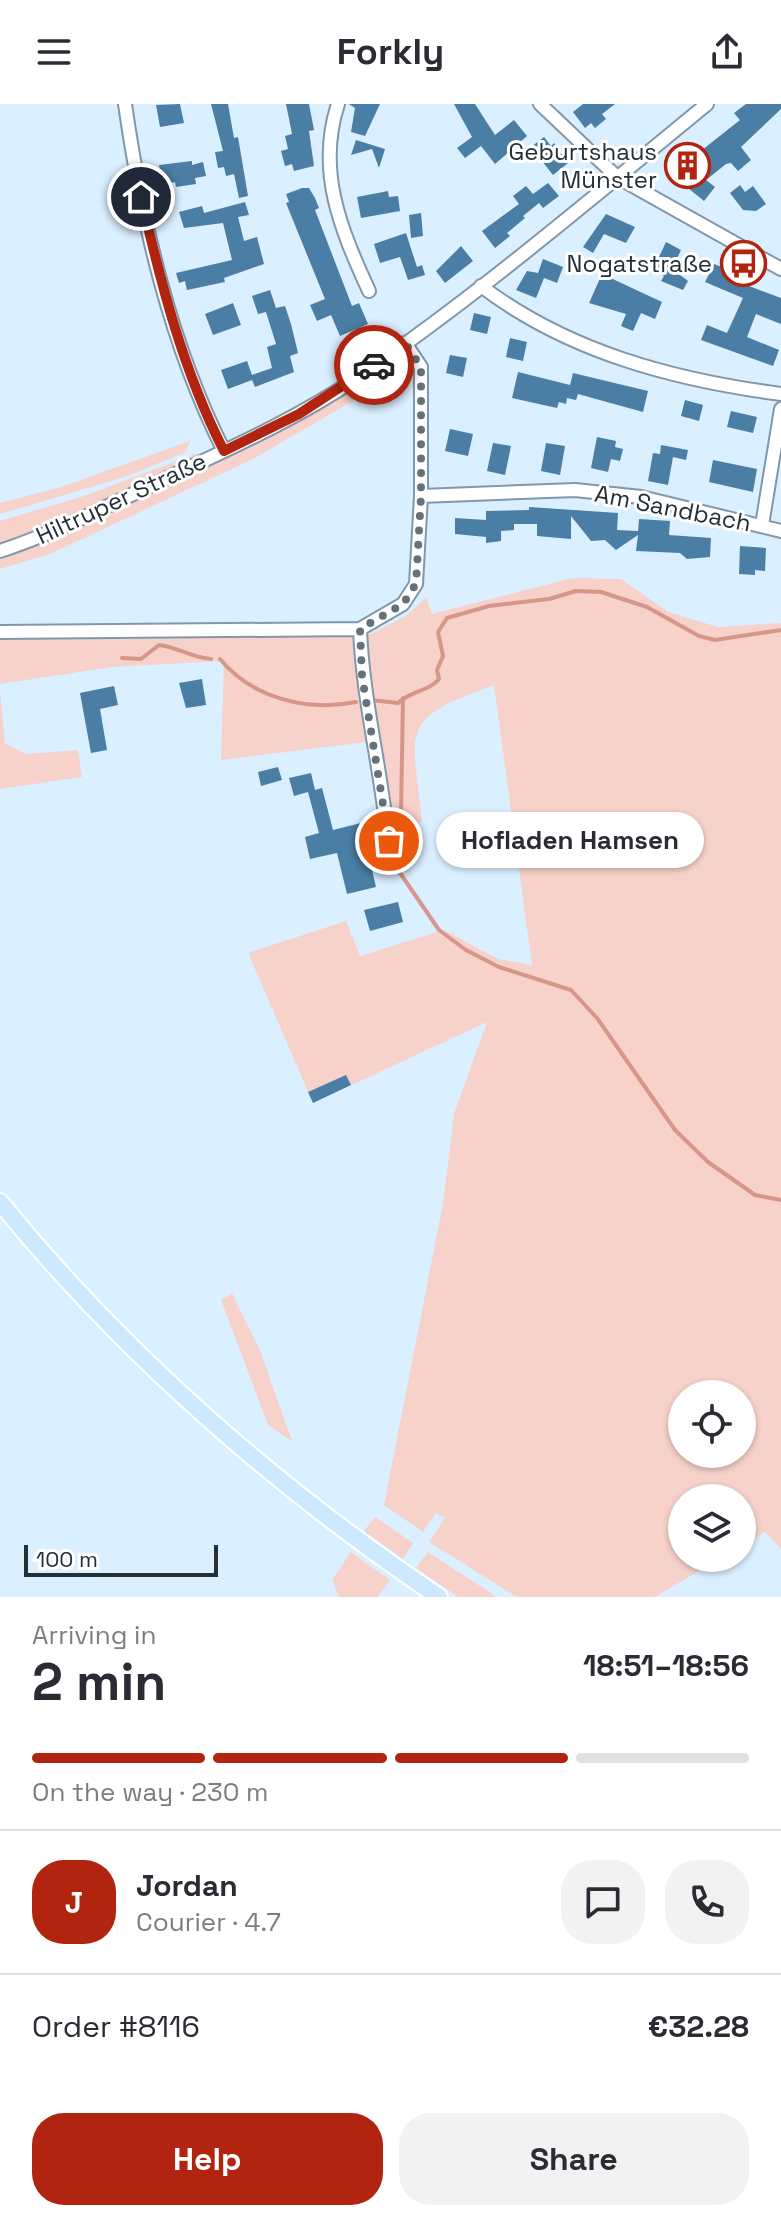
<!DOCTYPE html>
<html lang="en">
<head>
<meta charset="utf-8">
<style>
  :root { --surface:#fff; --page:#f2f2f3; --text:#2b2b33; --muted:#7c7c81; --line:#e1e1e2; --accent:#b12410 }
  body { margin:0; font-family:"Space Grotesk",sans-serif; background:var(--page); color:var(--text); height:100vh; display:flex; flex-direction:column; font-size:30px; white-space:nowrap }
  * { box-sizing:border-box; margin:0 }
  p { font-size:26px; color:var(--muted) }
  .icon { flex:none; width:44px; height:44px; fill:none; stroke:currentColor; stroke-width:2; stroke-linecap:round; stroke-linejoin:round }
  .map { position:relative; height:1493px; overflow:hidden }
  .panel { display:flex; flex-direction:column; background:var(--surface); flex:1 }
  .panel>* { flex:none }
  .fabs { position:absolute; left:668px; top:1276px; display:grid; gap:16px }
  .fabs a { display:grid; place-items:center; width:88px; height:88px; border-radius:50%; background:var(--surface); box-shadow:0 2px 6px #0004; font-size:40px }
  .scale { position:absolute; left:24px; bottom:20px; width:194px; box-sizing:border-box; padding-left:8px; border:4px solid #242e35; border-top:0; font-size:22px; line-height:28px; white-space:nowrap; color:#242e35; -webkit-text-stroke:6px #fff; paint-order:stroke }
  .pin { position:absolute; display:grid; place-items:center; width:68px; height:68px; color:#fff; margin:-34px; border:4px solid #fff; border-radius:50%; box-shadow:0 2px 8px #0007 }
  .courier { position:absolute; display:grid; place-items:center; width:80px; height:80px; margin:-40px; border:6px solid #b12410; border-radius:50%; background:#fff; color:#222; box-shadow:0 2px 10px #0007 }
  .bubble { position:absolute; height:56px; border-radius:28px; background:var(--surface); box-shadow:0 2px 6px #0004; font-size:26px; font-weight:700; line-height:56px; text-align:center }
  .summary em { font-style:normal; font-weight:700 }
  .summary div { display:flex; flex-direction:column-reverse }
  .summary { display:flex; align-items:center; justify-content:space-between; height:136px; padding:0 32px }
  h1 { font-size:52px; font-weight:700; line-height:60px }
  .bar { display:grid; grid-template-columns:repeat(4,1fr); gap:12px 8px; align-content:center; height:96px; padding:0 32px }
  .bar i { height:10px; border-radius:6px; background:var(--line) }
  .bar .selected { background:var(--accent) }
  .bar p { grid-column:span 4 }
  .line { display:flex; align-items:center; gap:20px; padding:0 32px; border-top:2px solid var(--line) }
  .line div { flex:1 }
  .round { display:grid; place-items:center; flex:none; width:84px; height:84px; border-radius:32px; background:var(--page) }
  .primary-button { display:flex; gap:16px; margin-top:auto; padding:16px 32px }
  .primary-button a { flex:1; height:92px; border-radius:32px; background:var(--accent); color:#fff; font-size:32px; font-weight:700; line-height:92px; text-align:center }
  .primary-button a+a { background:var(--page); color:var(--text) }
  header { display:flex; justify-content:space-between; align-items:center; height:104px; padding:0 32px; background:var(--surface); font-size:36px; font-weight:700 }
  .map>svg:first-child { display:block }
</style>
</head>
<body>
<header><svg class="icon" aria-label="menu" viewBox="0 0 24 24"><path d="M4 6h16M4 12h16M4 18h16"/></svg>Forkly<svg class="icon" aria-label="share" viewBox="0 0 24 24"><path d="M12 15V3M7 8l5-5 5 5M5 13v7h14v-7"/></svg></header>
<div class="map">
<svg width="781" height="1493" viewBox="0 0 781 1493">
  <rect width="100%" height="100%" fill="#daefff"/>
  <path fill="#f7d2cb" fill-rule="evenodd" d="M394,255l12,1 11,10 2,39 -5,-1 -2,-30 -15,-3 -144,84 -203,95 -50,15v-13c57,-18 110,-44 163,-69 81,-39 157,-78 231,-128z
    M190,337l-4,11 -61,25 -125,37v-11l61,-16z
    M198,349l-9,8 -142,66 -47,16v-22l84,-25z
    M573,474l48,1 47,33 50,15 63,-4v926l-16,-17 -23,14v-48h-60v60h39l-66,39h-138l-88,-55 16,-24 -9,-5 -13,19 -39,-27 59,-302 11,-89 33,-92 -174,81 -65,-150 98,-32 14,35 84,-26 54,29 34,6 -38,-280c-98,35 -81,43 -72,137l-29,5 -10,-62 -16,-23 -146,18 3,-99 -112,6 -112,17v-45l353,-5 8,75h8l-5,-33 3,-40 39,-20 20,-19 6,17zM682,1290h60v60h-60z
    M0,587l5,52 21,11 52,-4 4,27 -82,12z
    M232,1189l29,60 31,88 -24,-16 -47,-125z
    M375,1413l38,26 -10,16 -39,-28z
    M351,1448l39,28 -12,17h-39l-7,-17z
    M428,1448l69,45h-39l-42,-29z"/>
  <g fill="none" stroke-linecap="round" stroke-linejoin="round">
    <path stroke="#d7968a" stroke-width="4" d="M122,554l19,1 18,-14c19,2 33,13 52,14
      M220,555c32,39 87,53 136,43
      M403,594l-3,175 39,57 27,20 33,17 72,23 26,28 78,112 33,32 47,33 26,5
      M371,596l27,3c12,-12 32,-12 41,-24l-2,-9 6,-14 -5,-24 9,-14 42,-12 60,-7 27,-8 25,1 46,15 52,29 16,4 66,-10"/>
  </g>
  <path fill="#4a7ea4" d="M180,0l4,19 -24,4 -4,-22z
    M211,0h17l6,34 4,-1 10,59 -9,2 -5,-24 -8,2 -2,-9 -6,1 -3,-16 8,-1z
    M286,0h23l5,26 -5,1 5,35 -20,5 -2,-7 -7,2 -4,-15 7,-2 -3,-13 7,-2z
    M349,0h31l-15,32 -14,-4 4,-24z
    M454,0h21l20,31 19,-15 13,16 -32,28 -14,-18 -16,12 -8,-10 15,-11z
    M583,0h32l-13,10 4,5 -11,9 -4,-5 -6,5 -12,-16z
    M746,0h35v5l-40,38 10,13 -13,11 -7,-8 -5,1 -20,16 9,7 -11,14 -21,-17 -10,-17 21,-17 3,4 43,-34 -6,-7z
    M544,33l7,9 3,-3 14,20 -15,12 -22,-28z
    M356,36l29,9 -6,19 -7,-19 -21,6z
    M192,57v4l11,-3 3,14 -11,2 1,6 -20,3 -1,-5 -12,3 -4,-20z
    M548,79l11,13 -16,12 -4,-5 -16,13 2,2 -18,15 3,3 -15,12 -13,-17 37,-27 -6,-8 13,-10 7,8z
    M740,81l5,7 8,-6 13,18 -10,7 -13,-1 -13,-17z
    M302,84h7l6,10 4,10 -4,2 37,96 7,-3 9,21 -28,12 -9,-21 -14,6 -7,-16 15,-6 -39,-96 3,-1 -3,-8z
    M388,87l1,6 9,-1 2,15 -39,7 -4,-21z
    M245,98l4,13 -11,2 6,24 13,-4 7,27 -40,14 1,4 -38,8 -2,-9 -6,2 -3,-10 56,-13 -9,-37 -39,5 -5,-16 23,-6 2,7z
    M421,109l2,23 -12,2 -2,-23z
    M606,110l29,13 -9,16 -22,-9 -11,19 -10,-6z
    M406,129l11,34 5,-2 3,10 -17,5 -8,-23 -20,6 -6,-19z
    M666,138l15,8 -9,19 16,12 -5,9 -22,-9 3,-5 -11,-6z
    M461,142l12,15 -28,22 -9,-12z
    M543,155l20,8 -6,16 -13,-5 -8,20 -20,-8 11,-19 11,2z
    M714,160l38,15 -3,7 32,12v26l-25,-10 -9,23 32,13 -6,16 -72,-26 6,-15 20,8 16,-35 -38,-16z
    M602,170l60,28 -7,17 -14,-6 -8,18 -12,-5 5,-12 -37,-11z
    M270,186l6,18 9,-2 6,18 7,29 -8,3 4,16 -39,15 -3,-7 -24,9 -7,-19 26,-9 5,14 20,-7 -5,-21 9,-3 -10,-32 -8,2 -6,-18z
    M233,199l8,22 -28,10 -8,-21z
    M474,209l17,4 -4,17 -17,-4z
    M510,234l17,4 -4,19 -17,-4z
    M450,251l17,3 -4,19 -17,-4z
    M518,268l52,13 3,-12 75,18 -5,21 -65,-18 -2,6 -9,-2 -1,6 -7,-2 -2,6 -45,-10z
    M685,296l18,5 -4,16 -18,-5z
    M731,307l26,6 -4,16 -26,-6z
    M450,325l23,5 -5,22 -23,-5z
    M597,333l19,4 -1,6 8,2 -3,12 -9,-2 -3,13 -17,-4z
    M493,339l18,3 -6,29 -18,-4z
    M546,339l19,3 -5,29 -19,-4z
    M661,341l27,5 -2,10 -13,-3 -5,28 -20,-4 5,-28 7,1z
    M713,356l44,9 -4,23 -44,-10z
    M529,403l89,6 -1,17 21,1 1,-12 31,2 -1,14 42,3 -1,19 -23,2 -7,-6 -44,-2 2,-16 -22,15 -11,-10 -14,1 -20,-25v23l-34,-3v-12h-23v6l-13,1v10l-15,2v-6l-31,-3v-16l31,2v-9l43,-1z
    M740,442l26,2 -1,23 -10,-1v5l-16,-1z
    M202,575l4,26 -20,3 -7,-25z
    M114,582l4,19 -18,4 7,41 -16,3 -11,-60z
    M278,663l4,13 -21,6 -3,-14z
    M311,669l4,17 7,-2 11,42 28,-7 15,64 -29,7 -10,-41 -27,6 -5,-22 14,-4 -11,-41 -14,4 -5,-18z
    M398,798l5,20 -33,9 -6,-21z
    M346,971l5,10 -38,18 -5,-11z"/>
  <g fill="none" stroke-linecap="round" stroke-linejoin="round">
    <defs>
      <path id="minor" d="M125,0c17,118 45,240 99,347
        M338,0c-22,67 3,126 31,187
        M540,0l77,73 164,92
        M481,182c87,66 193,94 300,108
        M421,392l154,-6 66,7 140,34
        M762,421l19,-116
        M0,447c52,-17 101,-42 150,-65 69,-33 140,-63 204,-106 123,-84 238,-182 353,-276
        M360,525l43,-25 13,-20 5,-88v-129l-16,-24
        M0,528l360,-3c3,78 25,154 30,233"/>
      <path id="major" d="M0,1098c123,152 277,286 439,395"/>
    </defs>
    <use href="#minor" stroke="#8198ab" stroke-width="16"/>
    <use href="#major" stroke="#fff" stroke-width="20"/>
    <use href="#minor" stroke="#fff" stroke-width="12"/>
    <use href="#major" stroke="#cee9fd" stroke-width="16"/>
  </g>
  <g fill="none" stroke-linecap="round" stroke-linejoin="round">
    <path stroke="#64727c" stroke-width="8" stroke-dasharray="0 14.4" d="M374,261l31,-22 16,24v129l-5,88 -13,20 -43,25 2,47 27,165"/>
    <path stroke="#b12410" stroke-width="10" d="M141,93c20,87 42,174 83,254l75,-37 75,-49"/>
  </g>
  <defs>
    <symbol id="building-ring" viewBox="-11 -11 22 22"><circle r="9.5" fill="#fff" stroke="#b12410" stroke-width="1.5"/><path d="M-4-6H4V6H1V3H-1V6H-4ZM-2.5-4.3h1.7v1.8h-1.7ZM.8-4.3h1.7v1.8H.8ZM-2.5-1h1.7V.8h-1.7ZM.8-1h1.7V.8H.8Z" fill="#b12410"/></symbol>
    <symbol id="bus-ring" viewBox="-11 -11 22 22"><circle r="9.5" fill="#fff" stroke="#b12410" stroke-width="1.5"/><path d="M-5-6H5V4H4V6H2V4H-2V6H-4V4H-5ZM-3.5-4V0h7V-4ZM-3.5 1.2v1.5H-2V1.2ZM2 1.2v1.5H3.5V1.2Z" fill="#b12410"/></symbol>
  </defs>
  <g fill-rule="evenodd">
    <use href="#building-ring" x="662" y="36" width="51" height="51"/>
    <use href="#bus-ring" x="718" y="134" width="51" height="51"/>
  </g>
  <g text-anchor="middle" dominant-baseline="central" stroke-width="6" stroke-linejoin="round" paint-order="stroke">
    <g font-size="24" fill="#242e35" stroke="#fff" text-anchor="end">
      <text x="657" y="47">Geburtshaus<tspan x="657" dy="28">Münster</tspan></text>
      <text x="712" y="159">Nogatstraße</text>
    </g>
    <g font-size="24" fill="#242e35" stroke="#fff">
      <text transform="translate(121 394) rotate(-25)">Hiltruper Straße</text>
      <text transform="translate(673 404) rotate(11)">Am Sandbach</text>
    </g>
  </g>
</svg>
<div class="fabs">
<a><svg class="icon" aria-label="locate" viewBox="0 0 24 24"><circle cx="12" cy="12" r="6"/><path d="M12 2v4M12 18v4M2 12h4M18 12h4"/></svg></a>
<a><svg class="icon" aria-label="layers" viewBox="0 0 24 24"><path d="M12 4l9 5-9 5-9-5zM3 14l9 5 9-5"/></svg></a>
</div>
<div class="scale">100 m</div>
<div class="pin" style="left:389px;top:737px;background:#ea580c"><svg class="icon" aria-label="bag" viewBox="0 0 24 24"><path d="M5 8h14l-1 12H6zM9 8a3 3 0 0 1 6 0"/></svg></div>
<div class="pin" style="left:141px;top:93px;background:#1f2937"><svg class="icon" aria-label="home" viewBox="0 0 24 24"><path d="M3 11l9-7 9 7M6 9v11h12V9"/></svg></div>
<div class="courier" style="left:374px;top:261px"><svg class="icon" aria-label="car" viewBox="0 0 24 24"><path d="M5 17H2v-5l4-1 3-4h7l3 4 3 1v5h-3M9 17h6M6 11h13"/><circle cx="7" cy="17" r="2"/><circle cx="17" cy="17" r="2"/></svg></div>
<div class="bubble" style="left:436px;top:708px;width:268px">Hofladen Hamsen</div>
</div>
<section class="panel">
<div class="summary"><div><h1>2 min</h1><p>Arriving in</p></div><em>18:51–18:56</em></div>
<div class="bar"><i class="selected"></i><i class="selected"></i><i class="selected"></i><i></i><p>On the way · 230 m</p></div>
<div class="line" style="height:144px"><b class="round" style="background:var(--accent);color:#fff">J</b><div><b>Jordan</b><p>Courier · 4.7</p></div><a class="round"><svg class="icon" aria-label="chat" viewBox="0 0 24 24"><path d="M4 5h16v11H9l-5 4z"/></svg></a><a class="round"><svg class="icon" aria-label="phone" viewBox="0 0 24 24"><path d="M5 4h4l2 5-3 2q2 4 5 5l2-3 5 2v4C11 20 4 13 5 4z"/></svg></a></div>
<div class="line" style="height:104px"><div>Order #8116</div><b>€32.28</b></div>
<div class="primary-button"><a>Help</a><a>Share</a></div>
</section>
</body>
</html>
